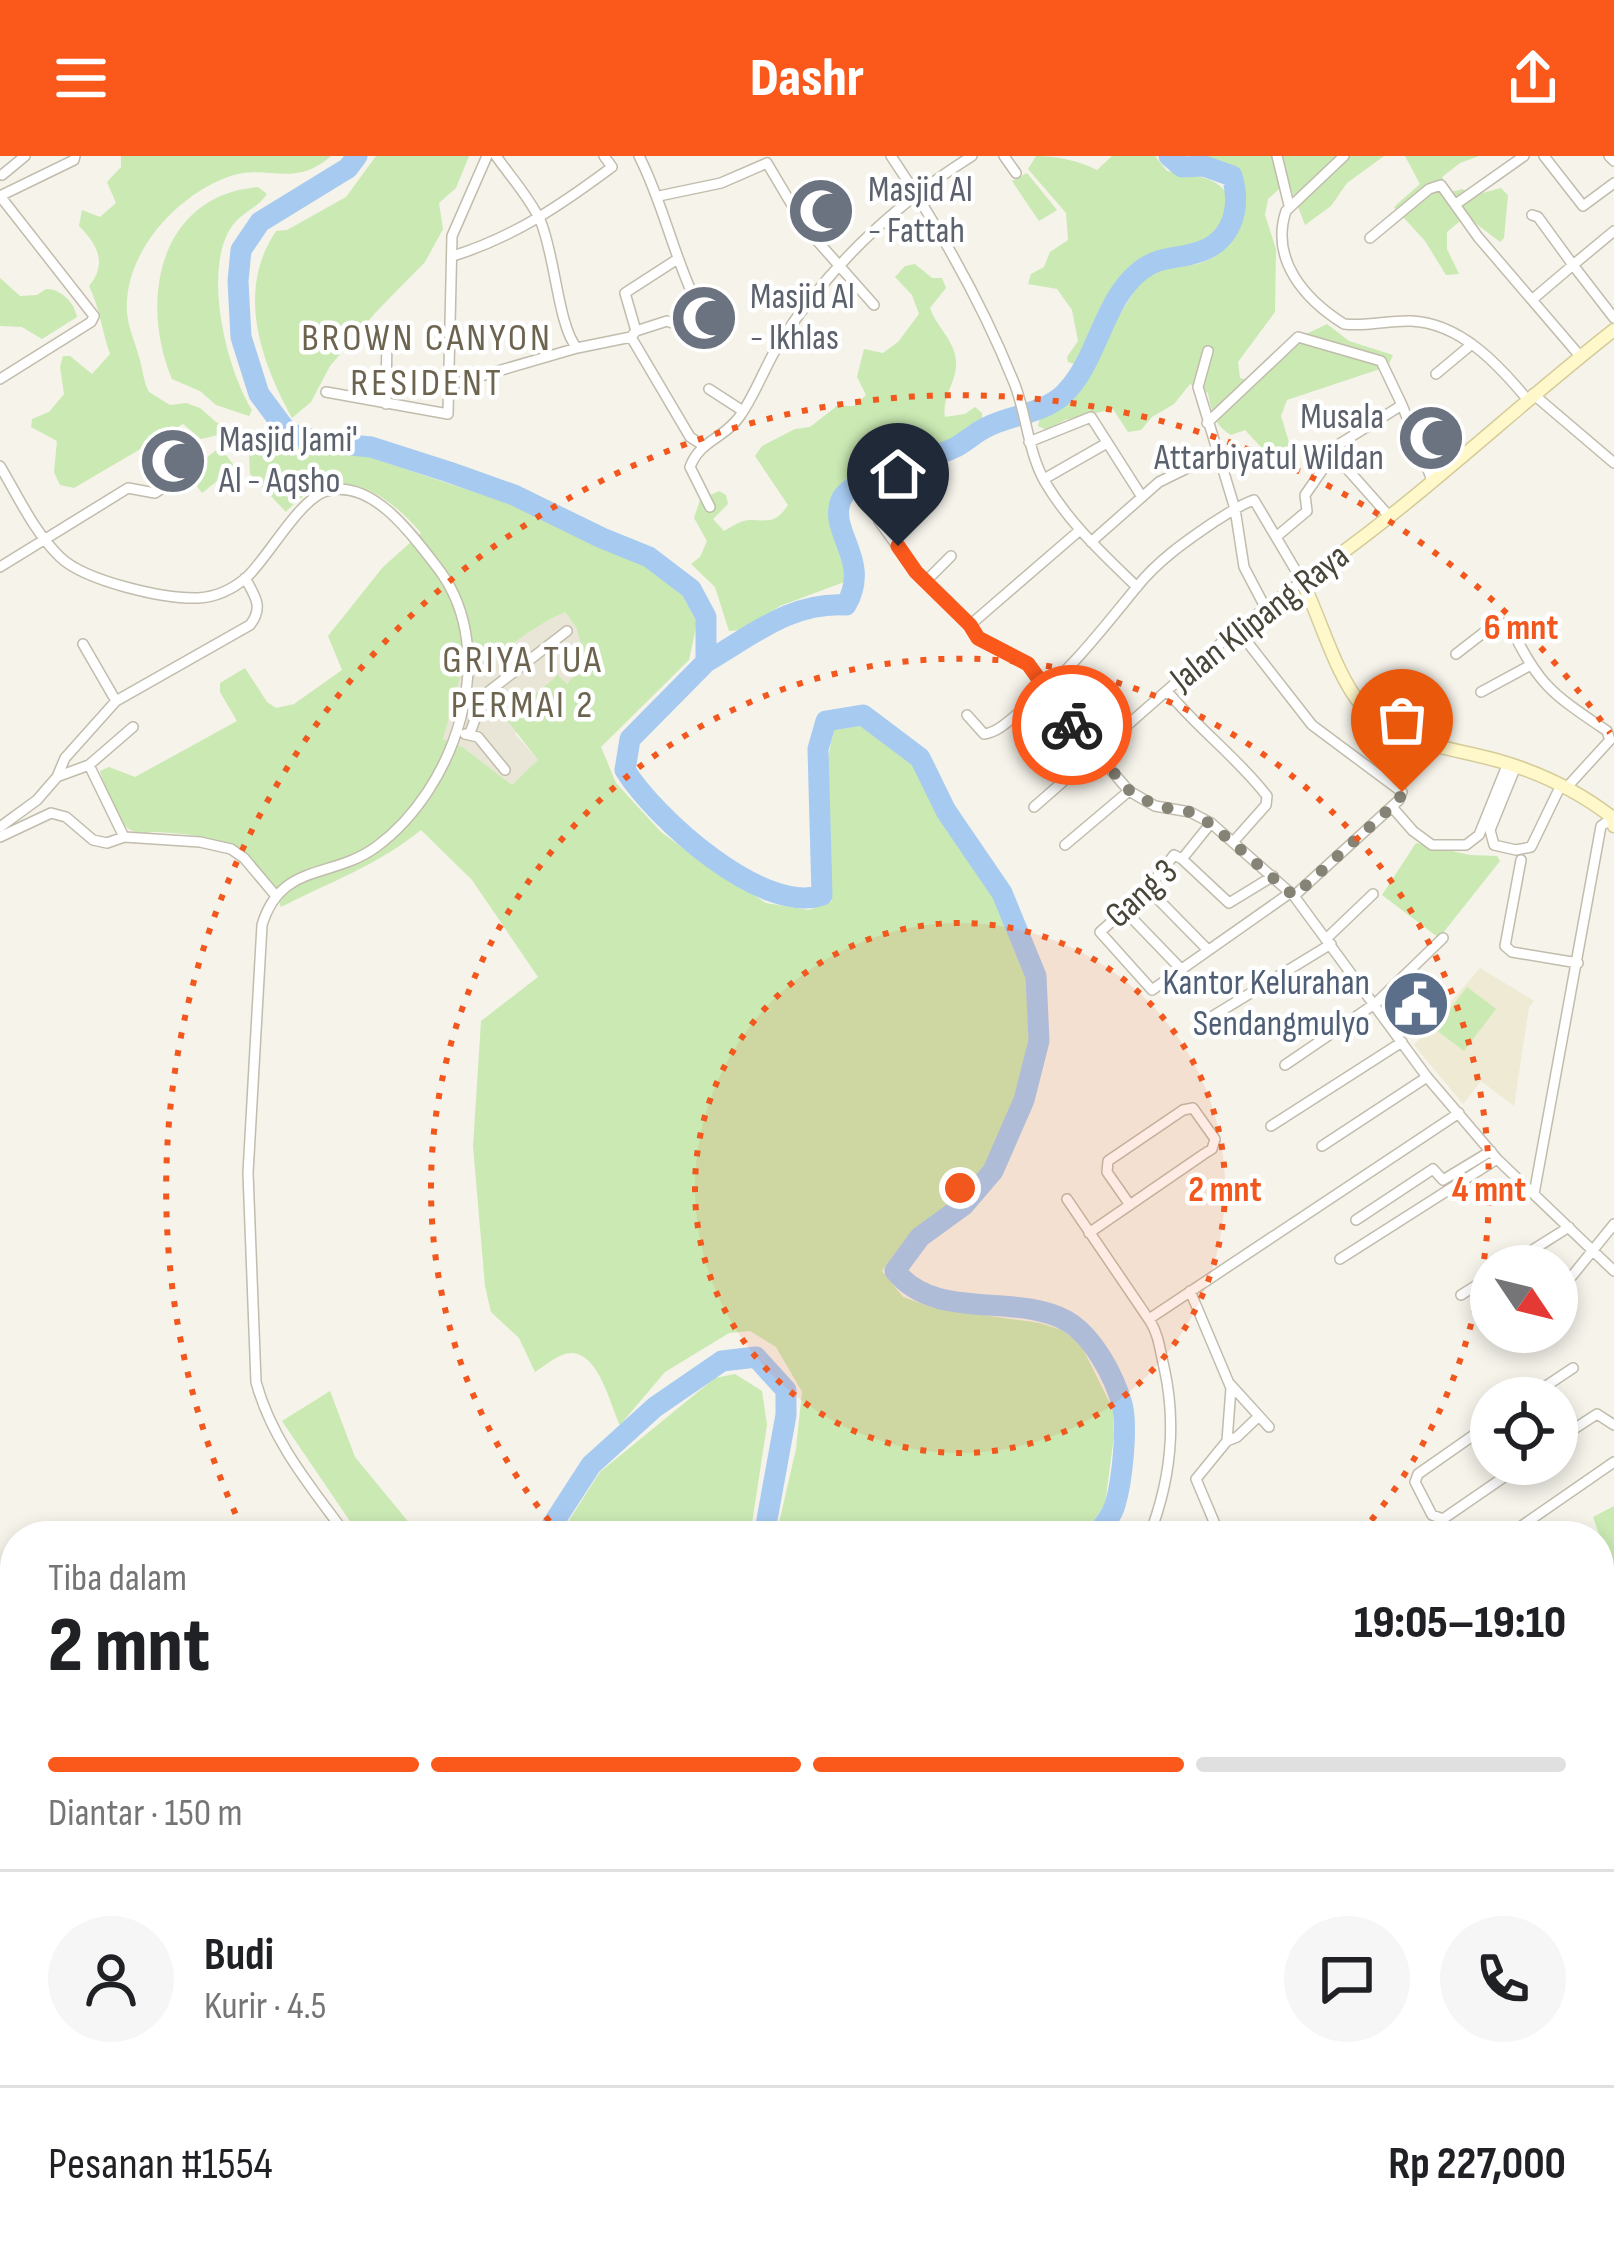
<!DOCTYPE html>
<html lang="id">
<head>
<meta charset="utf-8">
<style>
  :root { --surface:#fff; --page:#f6f6f6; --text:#202124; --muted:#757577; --line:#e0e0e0; --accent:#fb581c }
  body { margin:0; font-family:"Sofia Sans Condensed",sans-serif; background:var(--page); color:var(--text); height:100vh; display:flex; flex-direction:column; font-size:45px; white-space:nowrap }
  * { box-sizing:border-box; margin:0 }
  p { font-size:39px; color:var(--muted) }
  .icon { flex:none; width:66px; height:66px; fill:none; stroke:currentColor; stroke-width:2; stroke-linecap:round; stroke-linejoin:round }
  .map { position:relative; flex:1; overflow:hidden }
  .side { position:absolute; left:0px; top:1365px; width:1614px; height:744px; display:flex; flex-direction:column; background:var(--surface); border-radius:48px 48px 0 0; box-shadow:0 6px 18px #0003 }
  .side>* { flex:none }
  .needle { width:78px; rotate:125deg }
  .tools { position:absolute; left:1470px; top:1089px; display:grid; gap:24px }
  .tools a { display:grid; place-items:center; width:108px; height:108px; border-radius:50%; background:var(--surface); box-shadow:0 6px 18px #0003; font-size:60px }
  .pin { position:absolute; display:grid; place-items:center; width:102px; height:102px; color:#fff; margin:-123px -51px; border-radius:50% 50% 50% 0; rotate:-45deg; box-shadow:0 0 12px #0007 }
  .pin .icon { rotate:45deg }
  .courier { position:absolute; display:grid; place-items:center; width:120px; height:120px; margin:-60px; border:9px solid #fb581c; border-radius:50%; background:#fff; color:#222; box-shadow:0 3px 15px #0007 }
  .summary em { font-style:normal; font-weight:800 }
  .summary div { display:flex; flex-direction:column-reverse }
  .summary { display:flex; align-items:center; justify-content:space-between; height:204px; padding:0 48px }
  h1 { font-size:78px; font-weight:800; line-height:90px }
  .bar { display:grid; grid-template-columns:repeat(4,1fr); gap:18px 12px; align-content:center; height:144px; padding:0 48px }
  .bar i { height:15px; border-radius:9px; background:var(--line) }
  .bar .active { background:var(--accent) }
  .bar p { grid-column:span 4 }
  .line { display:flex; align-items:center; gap:30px; padding:0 48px; border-top:3px solid var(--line) }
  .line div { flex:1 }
  .round { display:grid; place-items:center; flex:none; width:126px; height:126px; border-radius:63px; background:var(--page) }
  header { display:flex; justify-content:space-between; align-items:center; height:156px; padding:0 48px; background:var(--accent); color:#fff; font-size:54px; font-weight:800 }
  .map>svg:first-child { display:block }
</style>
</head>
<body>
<header><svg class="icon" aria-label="menu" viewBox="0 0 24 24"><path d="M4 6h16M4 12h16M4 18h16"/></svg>Dashr<svg class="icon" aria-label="share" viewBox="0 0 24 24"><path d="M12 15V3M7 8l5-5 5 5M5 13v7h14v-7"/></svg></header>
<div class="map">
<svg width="1614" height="2109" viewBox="0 0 1614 2109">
  <rect width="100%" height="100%" fill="#f5f3ea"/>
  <path fill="#e9e6d8" d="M564,455l12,16 10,34 -20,24 -8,-9 -43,58 24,27 -27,24 -48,-37 -21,-8 16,-63 27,-12 53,-43z"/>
  <path fill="#eeead4" d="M1480,812l54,33 -5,6 -15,99 -33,-25 -18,23 -49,-59z"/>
  <path fill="#cae9b3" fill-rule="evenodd" d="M121,0h210c-36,32 -62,9 -97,19 -54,16 -111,77 -107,137 1,15 8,30 12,45 4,12 4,24 10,35l21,13 16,-2 14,5 16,14 39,19 114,16 141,47 88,43 46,18 39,31 14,27 -8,37 -88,87 15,36 45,49 41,30 64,41 43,7 23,-9c-2,-55 -13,-118 2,-171l27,-4 51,38 26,52 56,82 32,80 3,62 -14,56 -31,70 -27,32 -44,32 -31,41 21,26 31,11 106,15 22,7 19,15 32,64 1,27 -9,68 -22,32h-307l20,-87 6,-57 -26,-45 -26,-16 -21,2 -64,39 -45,53c-10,-21 -21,-72 -49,-72 -12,0 -26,13 -36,19l-16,-34 -28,-26 -6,-26 -12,-140 8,-125 57,-44 -66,-97 -51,-50c-43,35 -91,52 -140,77 -23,-62 -61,-72 -125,-75 -9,0 -19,3 -27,-3 -14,-11 -24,-42 -29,-58l9,-4 26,10 102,-56 -17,-29v-9l25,-15 22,34 9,6 18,-4 48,-34 -14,-34 55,-69 38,-34c-39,-46 -89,-73 -135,-21l-36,-38 -1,-21 -31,-18 -17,4 -18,-15 -109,64 -14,-3 -6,-13 3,-31 -26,-14 1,-8 17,-7 15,-18 -4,-27 3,-11h7l22,18 18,-20c-8,-23 -10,-45 -21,-68 19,-23 8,-42 -10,-60l3,-16 18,7 16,-14 -9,-21 14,-15zM565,456l11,15 10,34 -19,23 -9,-9 -52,44 32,41 -26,25 -48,-37 -21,-9 17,-62c38,-17 66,-49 105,-65z
    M376,0h93l-13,32 -17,15 4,26 -18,33 -50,51 -45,53 -19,36 -19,16c-32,-59 -56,-127 -16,-187l11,-1 59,-33z
    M1036,0c21,0 43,5 61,14l15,-14h43l12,15c22,5 48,3 61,24 -3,61 -52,43 -87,69 -34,26 -40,68 -64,101l-9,-3 -1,-5 11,-16 -6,-31 -15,-21 -29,-5 3,-10 13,-7 6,-15 18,-12 -2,-27 -38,-44z
    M1201,0h183l-37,27 -16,23 -26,19 -17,-44 -20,18 -3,16 11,34 -1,63 -37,50 2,16 16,4 48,-47 23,-11 22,17 44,14 -4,9 -9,5 -93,31 -6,16 10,33 -15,14 -31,-33 -14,5c-16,-9 -20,-24 -23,-42l-18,-9 -16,20 -22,13 -11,13 -13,2 -15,-23 -48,11 -18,10 -9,-4 2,-8 36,-31 68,-112c25,-18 26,-5 53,-11 35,-8 58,-50 41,-81 -9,-16 -19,-23 -37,-27z
    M1405,0h74l-19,7 -18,14 8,15 13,-3 8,7 30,-8 7,7 -4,43 -4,4 -34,-26 -19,16v17l12,25 -13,1 -21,-34 -31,-34 26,-23z
    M1027,17l30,37 -18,11 -27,-40z
    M258,31l9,7c-9,14 -25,18 -35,32 -30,43 -6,143 20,184l-3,6 -33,-11 -16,-14 -28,-12c-33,-78 -13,-184 86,-192z
    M915,108l17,14h10l4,10 -16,20c6,18 24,32 26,52 2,21 -15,37 -11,57l20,-3 10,-7 7,6v11l-58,30 -39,14 -10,-1 -30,13 -9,14 -2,22 13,65 -67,25 -38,24 -13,1 -14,-44 -24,-23 9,-7 7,-16 -13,-23 6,-18 19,-9 7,4 2,9 -15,15 11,12c9,-5 18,-12 29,-11 17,1 24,2 35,-15l-33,-49 7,-10 33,-17 15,-2 27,-21h17l12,-11 -9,-18 7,-28 19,4 15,-11 21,-28 -7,-19 -17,-18 10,-11z
    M0,122l20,18 17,-1 9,-6c15,0 28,13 31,28l-35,22 -20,-12 -22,-1z
    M220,291l15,20 -33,26 -15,-20z
    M1416,687l54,12 27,1 3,5 -61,77 -57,-43z
    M1467,831l29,22 -32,42 -29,-22z
    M735,1218l27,17 5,34 -17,111h-191l41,-64 115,-94z
    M330,1235l25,66 65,79h-60l-78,-115z
    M1614,1350v71l-21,-60z
    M1599,1590l15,18v117l-15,-17z
    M1599,1759l15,42v188l-15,12v-100l13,-16 -13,-60z"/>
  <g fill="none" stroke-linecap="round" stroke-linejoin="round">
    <path stroke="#a7caf1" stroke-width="21" d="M357,0l-9,12 -88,54 -19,28 -3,31 3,56 18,57 29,39 33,9 50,5 78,25 65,23 88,43 47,19 42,32 15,28v45l-76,77 -5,31c29,47 138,146 197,125l-4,-146 8,-28 37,-6 57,43 26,53 56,82 34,83 3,65 -15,59 -31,71 -29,34 -44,32 -25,34c41,51 119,21 172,50 26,15 47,55 55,83 6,23 0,78 -7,101 -3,11 -13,22 -20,31
      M706,506c47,-27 84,-60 140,-57 26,-45 -18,-72 -5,-105 11,-25 88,-39 115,-53 11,-6 20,-15 31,-20 23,-12 55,-13 76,-32 35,-33 39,-94 77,-124 17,-14 33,-12 52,-17 39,-9 50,-43 40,-78l-28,-10 -22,1 -13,-11
      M545,1380l46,-71 64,-58 67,-46 34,-4 30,33v25l-22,121
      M1599,1732l15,20
      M22,2109l77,-15"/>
    <defs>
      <path id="street" d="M496,0c14,20 33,41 44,64 15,33 18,107 37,128l54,-11 59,100 11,7
        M639,0c24,47 34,98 57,146
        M891,0c48,71 92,149 124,229 12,32 13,67 30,97 24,41 58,72 92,105
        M1004,0l12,17
        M1277,0l12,49
        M1344,0l-58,55c-16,48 18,88 58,113 23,3 45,-4 67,-3 49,2 87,43 116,78
        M1544,0l39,50 31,-23
        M1609,0l5,5
        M2,19l23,-19
        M0,40l94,120 -3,6 -91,57
        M0,40l74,-36 1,-4
        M659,40l62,-13 46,-20 38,64 69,78
        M1456,48l68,-48
        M1532,59l6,2 35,48 41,-34
        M1370,82l59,-49 12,-4 37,52 102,119
        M453,100c61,-19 108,-51 159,-89l-8,-11
        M1533,143l40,-34 41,53
        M636,175l31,-10 8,3
        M631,181l5,-6 -11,-38 51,-33
        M1208,195l-10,36 37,122 9,58 21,40
        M1436,218l36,-30
        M450,229l127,-37
        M709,233l34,22
        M326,236l122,22 4,-178 35,-80
        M1533,238l81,69
        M386,248l1,-74
        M1207,267l91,-86 83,24 21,44
        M1029,286l62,-25 51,80
        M1333,297l56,63
        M0,310c18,30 34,66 60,91 25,24 103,42 138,41 19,-1 35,-9 49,-21 22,-21 53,-79 80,-86 47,-13 89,49 113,80 61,84 15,218 -64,276 -44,32 -95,15 -114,78l-14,248 8,209c16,59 55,105 91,154
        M1044,323l63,-36
        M710,351l-20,-40c10,-27 34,-28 50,-51 16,-23 25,-50 40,-74 50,-77 114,-137 192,-186
        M879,365l37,51 54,53 8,13 50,26 17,29 84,98 26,15 35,6 21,11 83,73 133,181 70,82 117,112
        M1276,381l31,-26 -2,-16 36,-52 61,-38 30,75
        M1091,386l68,-60 57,-28
        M0,411l128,-79 27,5 26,-17
        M925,426l26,-26
        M970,469l110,-95
        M1237,473l75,96 90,67 -3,8 -105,96
        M83,488l33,57
        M1456,498l40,-31 13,1c30,62 42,69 98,107l3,9 -43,47
        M1167,535c31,38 70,66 100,105l-1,9 -32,36
        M1481,536l48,-26
        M967,559l17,19c14,-2 26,-14 38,-24 45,-35 78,-78 114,-122 21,-27 50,-47 78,-66 13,-8 27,-18 40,-22l48,81 -65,48 -203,178
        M470,577l14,-38 83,-64
        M465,578l13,3 27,33
        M89,609l35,72
        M1516,610l-26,64 4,15 22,5 15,-3 30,-62
        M59,620l30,-11 44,-38
        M1392,651l21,24 19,14h34l13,-10 29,-72
        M1211,667l-29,36 -8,-4 -26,34 -48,43 52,58 138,-97
        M0,671l37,-27 20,-23 8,-19 51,-57 134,-76c14,-18 5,-29 -5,-47
        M0,681l51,-24 15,4 27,23 14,3 17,-6 76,5 31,7 13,9 32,38
        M1065,689l64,-54
        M1182,703l47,44 44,-27
        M1521,704l-16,86 7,6 66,11
        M1148,733l60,61
        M1125,755l56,58
        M1327,782l46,-44
        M1203,866l128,-78
        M1285,909l91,-62 67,-65
        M1271,970l131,-84
        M1322,990l105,-69
        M1534,1038l67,-368 13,-9
        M1067,1043l83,122c9,14 10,30 14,46 13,58 7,113 -15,169
        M1356,1064l77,-51 10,11 48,-29
        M1089,1077l115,-79 8,-5 3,-10 -22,-31 -10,2 -75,51 -1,11 23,33
        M1340,1103l157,-100
        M1507,1110l62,-39
        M1557,1131l15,-11 42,-52
        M1190,1135l41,97 -4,53 -31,38 24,57
        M1461,1139l30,-19
        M1149,1163l310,-206
        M1230,1228l39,43
        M1528,1242l45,-30
        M1557,1247l17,26
        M1491,1267l-73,51 -3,8 17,33 11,4 80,-55
        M1557,1284l40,-26 17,11
        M1227,1285l10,-4 22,-21
        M1507,1380l107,-74
        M1607,1591l7,6
        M1599,1869v15
        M0,1992l15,-1
        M1599,2078l15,-8
        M1126,2094l3,15
        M1335,2094l9,15
        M1448,2109l8,-15
        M1545,2109l26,-15"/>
      <path id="secondary" d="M1614,174c-105,82 -202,177 -312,251 19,38 33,93 60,125 34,40 97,42 144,57 39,12 75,30 107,55l1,8"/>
    </defs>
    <use href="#street" stroke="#c1bcac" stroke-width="12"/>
    <use href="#secondary" stroke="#d5cc9a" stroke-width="15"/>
    <use href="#street" stroke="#fff" stroke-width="9"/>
    <use href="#secondary" stroke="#fff8cb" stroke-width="12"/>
  </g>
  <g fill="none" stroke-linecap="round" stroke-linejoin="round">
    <path stroke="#858276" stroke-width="12" stroke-dasharray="0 21.6" d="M1072,569l57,65 27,16 34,6 21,12 83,72 105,-96 3,-8"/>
    <path stroke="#fb581c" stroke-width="15" d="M898,390l18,26 54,53 8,13 50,26 44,61"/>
  </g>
  <circle cx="960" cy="1032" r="265" fill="#f2571d" fill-opacity=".12"/>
  <g fill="none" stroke="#f2571d" stroke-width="6" stroke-dasharray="6 12">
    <circle cx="960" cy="1032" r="265"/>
    <path d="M561 1379A529 529 0 1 1 1359 1379"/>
    <path d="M243 1374A794 794 0 0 1 1610 577"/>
  </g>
  <defs>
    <symbol id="mosque-disc" viewBox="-11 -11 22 22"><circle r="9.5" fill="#6b7280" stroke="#fff"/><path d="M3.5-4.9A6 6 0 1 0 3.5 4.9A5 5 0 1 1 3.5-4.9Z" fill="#fff"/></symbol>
    <symbol id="civic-disc" viewBox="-11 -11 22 22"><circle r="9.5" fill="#5c6f8a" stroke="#fff"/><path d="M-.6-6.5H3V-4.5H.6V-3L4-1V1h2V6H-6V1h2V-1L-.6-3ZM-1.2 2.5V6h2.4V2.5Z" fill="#fff"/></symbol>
  </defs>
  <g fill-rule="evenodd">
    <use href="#mosque-disc" x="783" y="17" width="76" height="76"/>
    <use href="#mosque-disc" x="666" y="124" width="76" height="76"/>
    <use href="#mosque-disc" x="1393" y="244" width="76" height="76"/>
    <use href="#mosque-disc" x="135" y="267" width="76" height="76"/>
    <use href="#civic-disc" x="1378" y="810" width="76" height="76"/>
  </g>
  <g text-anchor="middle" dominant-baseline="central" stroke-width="9" stroke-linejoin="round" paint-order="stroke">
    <g font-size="36" fill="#5b616d" stroke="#fff" text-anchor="start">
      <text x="868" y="34">Masjid Al<tspan x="868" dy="41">- Fattah</tspan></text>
      <text x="750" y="141">Masjid Al<tspan x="750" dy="41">- Ikhlas</tspan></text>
      <text x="1384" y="261" text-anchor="end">Musala<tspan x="1384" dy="41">Attarbiyatul Wildan</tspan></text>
      <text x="219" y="284">Masjid Jami'<tspan x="219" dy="41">Al - Aqsho</tspan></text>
    </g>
    <g font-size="36" fill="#494538" stroke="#fff">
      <text transform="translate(1260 462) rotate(-38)">Jalan Klipang Raya</text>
      <text transform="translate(1142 738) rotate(-42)">Gang 3</text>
    </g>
    <g font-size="36" fill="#4e5e75" stroke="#fff" text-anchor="end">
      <text x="1370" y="827">Kantor Kelurahan<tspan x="1370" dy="41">Sendangmulyo</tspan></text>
    </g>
    <g font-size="39" letter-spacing="3" fill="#6c644f" stroke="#fff">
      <text x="427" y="182">BROWN CANYON<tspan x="427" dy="45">RESIDENT</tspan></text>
      <text x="523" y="504">GRIYA TUA<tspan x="523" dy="45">PERMAI 2</tspan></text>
    </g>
  </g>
  <circle cx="960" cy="1032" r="18" fill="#f2571d" stroke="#fff" stroke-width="6"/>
  <g font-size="36" text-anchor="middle" font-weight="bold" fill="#f2571d" stroke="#fff" stroke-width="9" stroke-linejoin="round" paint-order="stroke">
    <text x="1521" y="483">6 mnt</text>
    <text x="1225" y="1045">2 mnt</text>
    <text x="1489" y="1045">4 mnt</text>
  </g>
</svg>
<div class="tools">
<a><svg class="needle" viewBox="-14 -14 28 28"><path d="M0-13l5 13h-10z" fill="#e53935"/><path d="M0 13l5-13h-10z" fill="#757577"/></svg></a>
<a><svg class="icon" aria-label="locate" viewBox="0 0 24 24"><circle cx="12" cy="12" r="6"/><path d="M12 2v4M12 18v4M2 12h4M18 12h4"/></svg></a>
</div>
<div class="pin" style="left:1402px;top:636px;background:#ea580c"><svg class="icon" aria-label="bag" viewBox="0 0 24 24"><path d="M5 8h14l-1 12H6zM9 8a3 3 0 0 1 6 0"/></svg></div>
<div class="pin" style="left:898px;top:390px;background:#1f2937"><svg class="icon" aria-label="home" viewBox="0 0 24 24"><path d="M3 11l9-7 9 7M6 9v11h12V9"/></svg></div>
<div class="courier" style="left:1072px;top:569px"><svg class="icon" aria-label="bike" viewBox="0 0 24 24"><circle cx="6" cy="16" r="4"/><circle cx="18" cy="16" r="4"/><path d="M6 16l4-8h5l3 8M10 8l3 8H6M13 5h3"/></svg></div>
<section class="side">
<div class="summary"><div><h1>2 mnt</h1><p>Tiba dalam</p></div><em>19:05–19:10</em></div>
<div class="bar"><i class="active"></i><i class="active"></i><i class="active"></i><i></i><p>Diantar · 150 m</p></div>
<div class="line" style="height:216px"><a class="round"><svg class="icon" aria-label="person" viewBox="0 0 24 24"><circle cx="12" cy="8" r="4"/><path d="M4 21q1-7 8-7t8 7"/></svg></a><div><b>Budi</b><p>Kurir · 4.5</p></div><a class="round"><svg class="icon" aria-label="chat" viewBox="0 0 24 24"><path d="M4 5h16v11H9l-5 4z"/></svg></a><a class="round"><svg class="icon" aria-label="phone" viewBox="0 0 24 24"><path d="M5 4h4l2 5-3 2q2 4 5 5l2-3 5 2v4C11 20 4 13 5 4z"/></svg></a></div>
<div class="line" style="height:156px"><div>Pesanan #1554</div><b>Rp 227,000</b></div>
</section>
</div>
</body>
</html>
